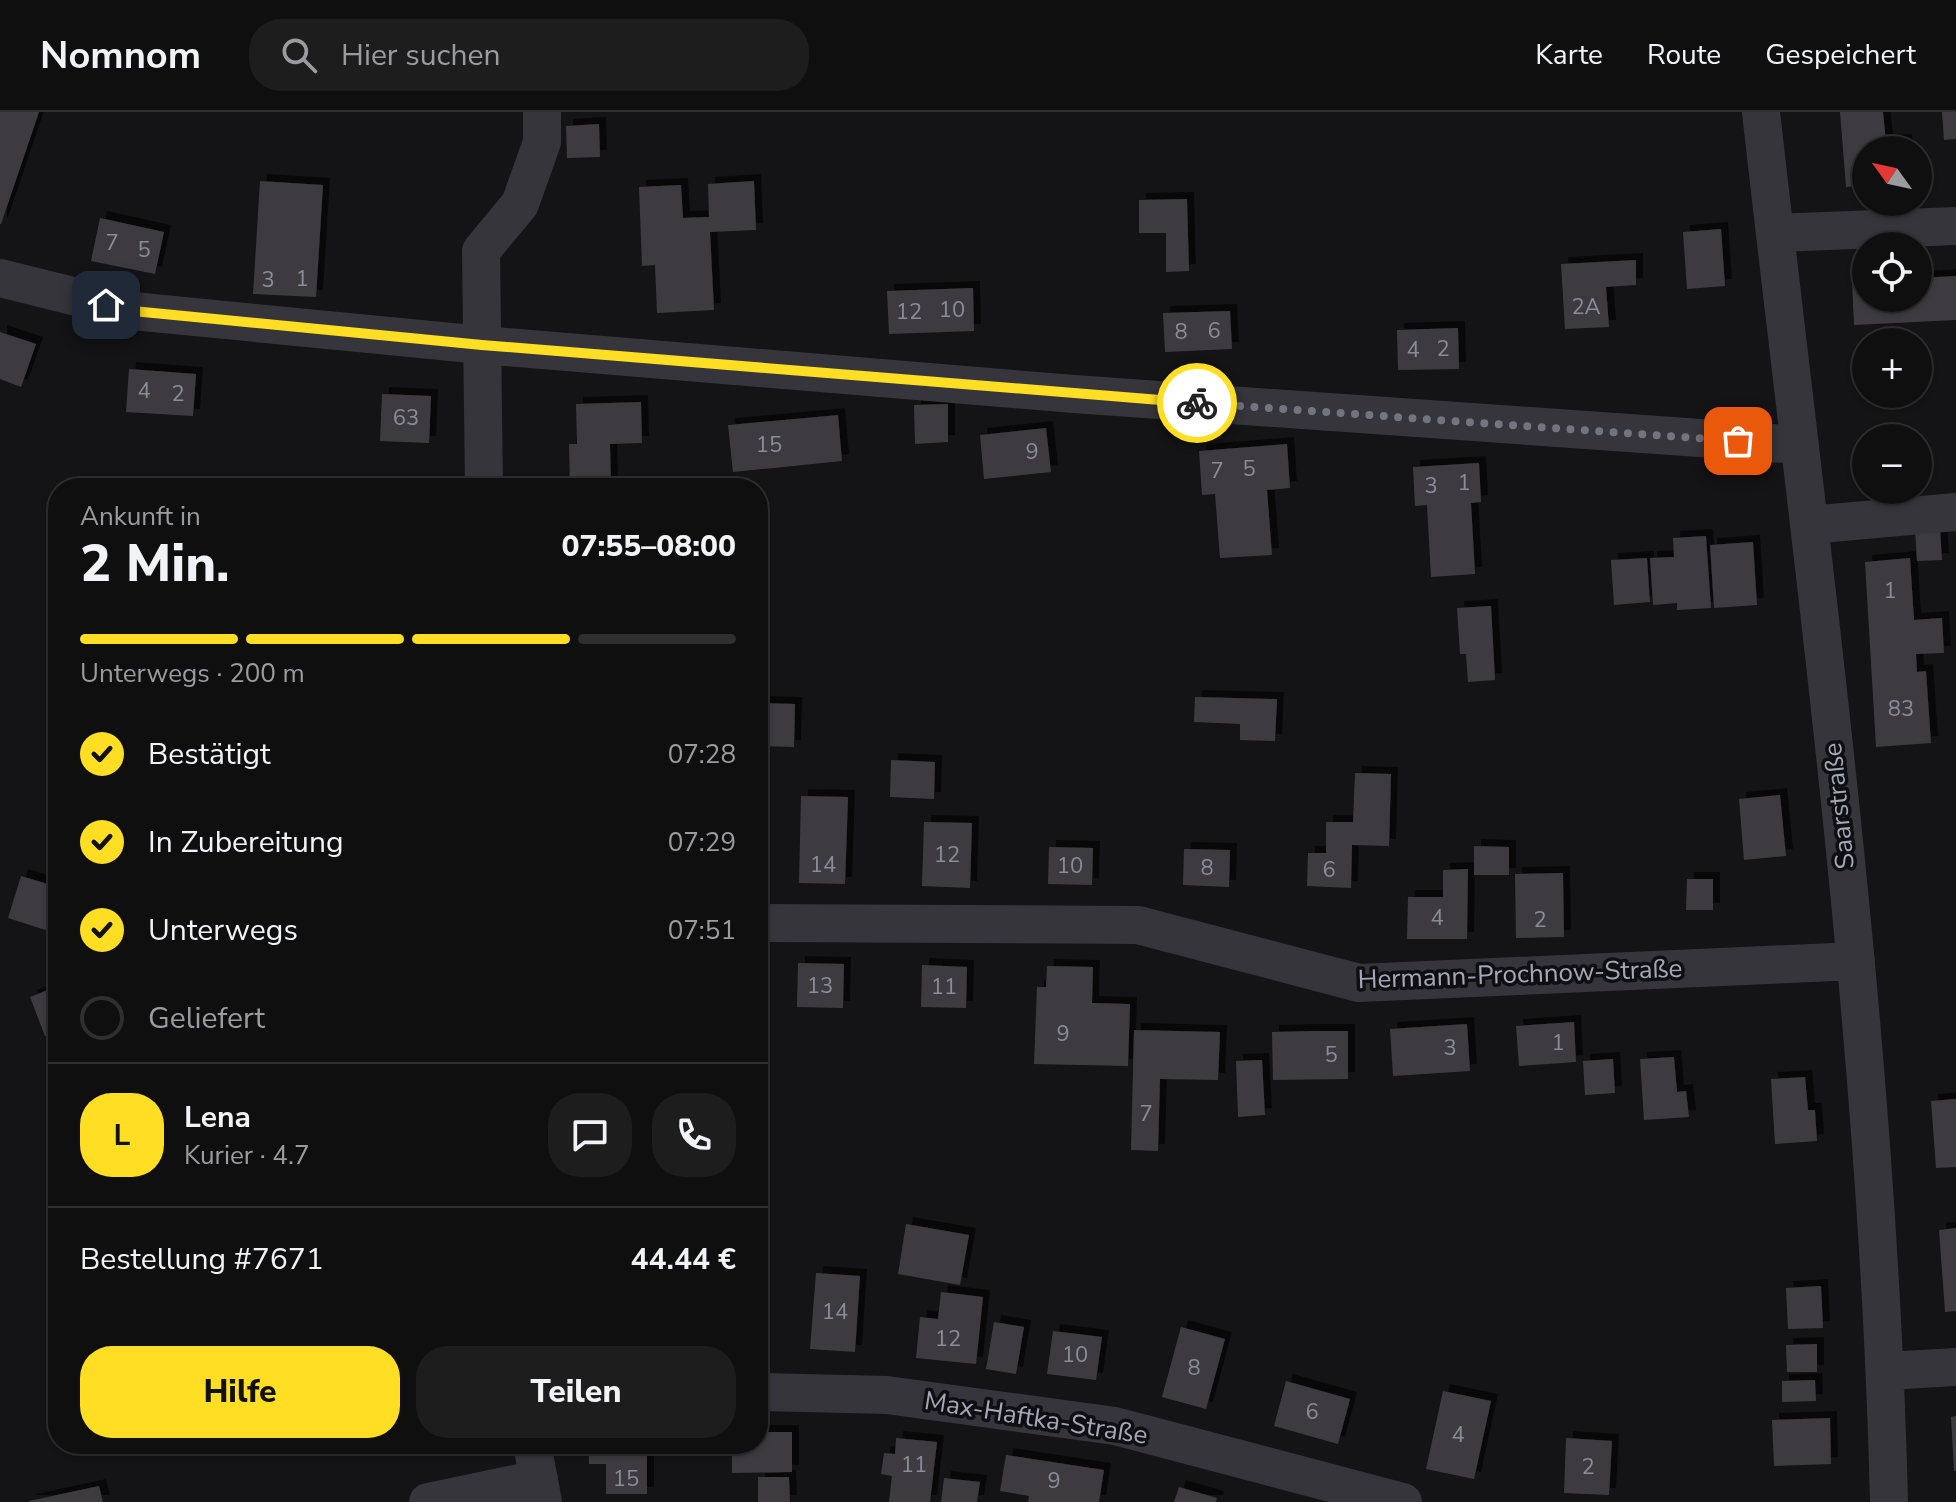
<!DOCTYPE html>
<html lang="de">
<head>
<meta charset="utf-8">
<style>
  :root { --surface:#0f0f10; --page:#1d1d1e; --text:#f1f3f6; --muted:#9b9c9f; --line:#2f2f30; --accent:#ffde23 }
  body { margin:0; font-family:"Nunito Sans",sans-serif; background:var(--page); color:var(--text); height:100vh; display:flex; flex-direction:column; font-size:30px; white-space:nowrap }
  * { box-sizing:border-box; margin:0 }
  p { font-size:26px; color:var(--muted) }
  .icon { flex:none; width:44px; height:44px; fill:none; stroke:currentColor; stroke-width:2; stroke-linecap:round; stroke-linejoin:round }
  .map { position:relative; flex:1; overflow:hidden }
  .side { position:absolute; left:48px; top:366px; width:720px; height:976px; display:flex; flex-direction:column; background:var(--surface); border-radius:32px; box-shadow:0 2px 6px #0004,0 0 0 2px var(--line) }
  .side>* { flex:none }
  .needle { width:52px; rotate:303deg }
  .controls { position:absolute; left:1852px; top:24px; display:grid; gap:16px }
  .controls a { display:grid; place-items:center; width:80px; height:80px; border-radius:50%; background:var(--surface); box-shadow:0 2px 6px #0004,0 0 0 2px var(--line); font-size:40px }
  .pin { position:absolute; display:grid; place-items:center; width:68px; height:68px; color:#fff; margin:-34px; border-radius:16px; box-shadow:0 4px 12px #0006 }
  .courier { position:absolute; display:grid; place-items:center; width:80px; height:80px; margin:-40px; border:6px solid #ffde23; border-radius:50%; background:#fff; color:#222; box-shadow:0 2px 10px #0007 }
  .overview em { font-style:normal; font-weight:800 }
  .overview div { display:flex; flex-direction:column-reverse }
  .overview { display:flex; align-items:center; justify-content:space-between; height:136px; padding:0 32px }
  h1 { font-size:52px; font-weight:800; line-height:60px }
  .bar { display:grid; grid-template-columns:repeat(4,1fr); gap:12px 8px; align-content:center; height:96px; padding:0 32px }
  .bar i { height:10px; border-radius:6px; background:var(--line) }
  .bar .selected { background:var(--accent) }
  .bar p { grid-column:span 4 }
  .line { display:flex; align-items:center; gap:20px; padding:0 32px; border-top:2px solid var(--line) }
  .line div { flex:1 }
  .round { display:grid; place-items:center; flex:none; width:84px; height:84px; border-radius:32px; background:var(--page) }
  ol { padding:0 32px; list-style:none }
  li { display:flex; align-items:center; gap:24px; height:88px }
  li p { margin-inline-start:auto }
  li .icon { padding:8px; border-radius:50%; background:var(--accent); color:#111; stroke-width:4 }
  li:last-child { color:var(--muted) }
  li i { width:44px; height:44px; border:4px solid var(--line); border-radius:50% }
  .action { display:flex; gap:16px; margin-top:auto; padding:16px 32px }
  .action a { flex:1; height:92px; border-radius:32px; background:var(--accent); color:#111; font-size:32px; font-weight:800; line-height:92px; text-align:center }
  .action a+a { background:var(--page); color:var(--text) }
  header { display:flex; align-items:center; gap:48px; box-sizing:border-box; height:112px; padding:0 40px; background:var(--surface); border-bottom:2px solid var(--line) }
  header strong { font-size:38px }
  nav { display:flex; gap:44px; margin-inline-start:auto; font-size:28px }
  .search { width:560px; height:72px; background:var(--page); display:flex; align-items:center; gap:20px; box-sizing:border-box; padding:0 28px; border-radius:32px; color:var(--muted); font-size:30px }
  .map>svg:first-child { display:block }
</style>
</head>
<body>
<header>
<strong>Nomnom</strong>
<div class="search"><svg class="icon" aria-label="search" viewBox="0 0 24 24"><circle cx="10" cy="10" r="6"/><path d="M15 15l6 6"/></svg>Hier suchen</div>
<nav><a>Karte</a><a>Route</a><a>Gespeichert</a></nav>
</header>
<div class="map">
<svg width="1956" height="1390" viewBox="0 0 1956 1390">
  <defs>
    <filter id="shadow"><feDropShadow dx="7" dy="-7" stdDeviation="0" flood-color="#0009"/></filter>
  </defs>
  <rect width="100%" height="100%" fill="#141416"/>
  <path fill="#3c3b41" filter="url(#shadow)" d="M0,0h39l-38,112h-1z
    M1840,0h43l3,30 19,-1 1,9h-40v35l-20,2z
    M1942,0h14v27l-12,1z
    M599,12l1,33 -33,1 -1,-32z
    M260,69l63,4 -7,112 -63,-3z
    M754,69l2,49 -46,2 4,78 -57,3 -2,-48 -13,1 -3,-79 42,-2 2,33 26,-1 -1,-33z
    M1187,87l2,72 -23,1v-39h-27v-33z
    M100,106l64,14 -9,42 -64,-13z
    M1721,117l4,57 -38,3 -4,-57z
    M1636,148v25l-30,2 3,40 -44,2 -4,-65z
    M1956,164v44l-102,5 -2,-44h14v17h52v-20z
    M973,176l1,43 -85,3 -2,-43z
    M1230,199l2,38 -67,3 -2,-39z
    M1458,216l1,41 -61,1 -1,-40z
    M0,220l36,12 -15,43 -21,-8z
    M1858,232h8v31l-6,1z
    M129,257l67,5 -3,42 -67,-4z
    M382,282l49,2 -2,47 -49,-2z
    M641,290l1,41 -32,1 1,44h-41l-1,-44h8l-1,-40z
    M948,292v38l-33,2 -1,-39z
    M838,303l4,46 -109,11 -5,-47z
    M1046,316l5,44 -67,7 -4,-44z
    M1287,332l3,44 -23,2 5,65 -52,3 -5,-64 -13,1 -3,-44z
    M1479,351l2,39 -10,1 4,71 -44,3 -4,-72 -12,1 -2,-39z
    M1940,416l2,32 -25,1 -2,-32z
    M1706,424l5,72 -34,2v-7l-24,2 -3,-47 24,-1 -1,-19z
    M1753,430l4,63 -43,3 -4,-63z
    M1647,446l3,44 -36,3 -3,-45z
    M1910,446l4,62 28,-2 2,35 -28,1 1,18 9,-1 5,72 -55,4 -11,-185z
    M1491,494l4,74 -27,2 -2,-28h-6l-3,-46z
    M1195,585l82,2 -2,42 -35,-1v-16l-46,-2z
    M758,591l37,1 -1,43 -36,-1z
    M891,648l44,2 -1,37 -44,-2z
    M1355,661l36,1 -2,72 -37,-1 -1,43 -44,-2 1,-33h18v-31h27z
    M1780,683l6,61 -42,4 -5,-61z
    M801,684l47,1 -3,87 -46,-1z
    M924,710l48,1 -2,65 -48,-2z
    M1474,734l35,1v28h-35z
    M1049,735l44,1 -1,37 -44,-1z
    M1184,737l46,1 -1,37 -46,-2z
    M1468,757l-1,70h-60l1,-42h35v-27z
    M1563,761l1,64 -48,1 -1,-64z
    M21,764l37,11v47l-50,-16z
    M1687,767h26v31h-27z
    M758,851h4l-1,41h-3z
    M798,851l46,1 -1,44 -46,-1z
    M922,853l45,2 -1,41 -45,-1z
    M1047,854l46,1 -1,36 38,1 -2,62 -94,-2 3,-77h9z
    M58,874v45l-13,5 -15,-39z
    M1574,910l2,40 -57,4 -3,-40z
    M1467,912l3,47 -77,5 -3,-47z
    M1134,918l86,2 -2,48 -58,-1 -2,72 -27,-1z
    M1314,919h34v48l-75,1 -1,-48z
    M1674,945l3,35 9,-1 3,26 -45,3 -4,-61z
    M1613,947l2,34 -30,2 -2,-34z
    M1262,948l3,55 -27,2 -2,-56z
    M1805,965l3,33h7l2,31 -42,3 -4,-65z
    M1956,987v68l-20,1 -5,-67z
    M906,1112l63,11 -9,50 -62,-11z
    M1956,1116v83l-11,1 -6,-82z
    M816,1161l44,3 -5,76 -45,-3z
    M1821,1174l2,42 -35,1 -2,-41z
    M941,1180l42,5 -7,67 -60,-6 4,-41 18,2z
    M994,1210l30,5 -8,47 -30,-5z
    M1181,1215l44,12 -19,70 -44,-12z
    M1053,1219l49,6 -6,43 -49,-6z
    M1817,1232v28h-30l-1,-27z
    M1815,1268l1,21 -34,1v-21z
    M1286,1269l64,18 -12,45 -64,-18z
    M1443,1279l48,10 -17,78 -48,-10z
    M1956,1304v55h-2l-3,-54z
    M1830,1306l1,46 -57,2 -2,-46z
    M758,1320h34v40l-60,1v-29h26z
    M896,1326l41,4 -7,60h-41l3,-26 -11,-2 3,-21 11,1z
    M1566,1326l46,3 -3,54 -45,-2z
    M589,1332h58v50h-41v-30h-17z
    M1006,1343l98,15 -5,32h-71l1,-6 -29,-5z
    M758,1365h31l1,25h-32z
    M944,1366l36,4 -3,20h-36z
    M99,1374l4,16h-74v-1z
    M1179,1375l38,11 -1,4h-42z"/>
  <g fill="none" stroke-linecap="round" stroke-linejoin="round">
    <path stroke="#35353b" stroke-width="38" d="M1761,0c52,462 117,925 128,1390
      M1775,121l181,-7
      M0,166l133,33 349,34 592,49 725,51
      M484,376l-3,-237 39,-47 22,-62v-30
      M1809,413l147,-13
      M758,811l380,2 221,58 497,-22
      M1886,1259l70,-4
      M758,1280l129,3 228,31 288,76
      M532,1332l11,58
      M428,1390l111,-23"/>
  </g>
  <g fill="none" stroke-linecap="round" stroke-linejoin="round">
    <path stroke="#72747f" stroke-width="8" stroke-dasharray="0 14.4" d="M1197,291l541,38"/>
    <path stroke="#ffde23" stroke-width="10" d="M106,193l27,6 349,34 715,58"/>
  </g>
  <g text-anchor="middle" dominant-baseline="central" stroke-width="7" stroke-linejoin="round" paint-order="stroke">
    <g font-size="22" fill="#8a8c9a">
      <text x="112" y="131">7</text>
      <text x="144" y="138">5</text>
      <text x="302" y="167">1</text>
      <text x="268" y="168">3</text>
      <text x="1586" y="195">2A</text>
      <text x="952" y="198">10</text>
      <text x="909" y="200">12</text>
      <text x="1214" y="219">6</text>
      <text x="1181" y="220">8</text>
      <text x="1443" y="237">2</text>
      <text x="1413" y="238">4</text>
      <text x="144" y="279">4</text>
      <text x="178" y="282">2</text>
      <text x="406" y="306">63</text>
      <text x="769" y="333">15</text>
      <text x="1032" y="340">9</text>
      <text x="1249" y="357">5</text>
      <text x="1217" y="359">7</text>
      <text x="1464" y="371">1</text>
      <text x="1431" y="374">3</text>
      <text x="1890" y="479">1</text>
      <text x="1901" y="597">83</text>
      <text x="947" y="743">12</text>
      <text x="823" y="753">14</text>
      <text x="1070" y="754">10</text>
      <text x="1207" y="756">8</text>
      <text x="1329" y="758">6</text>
      <text x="1437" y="806">4</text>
      <text x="1540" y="808">2</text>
      <text x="820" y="874">13</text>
      <text x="944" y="875">11</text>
      <text x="1063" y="922">9</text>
      <text x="1558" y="931">1</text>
      <text x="1450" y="936">3</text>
      <text x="1331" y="943">5</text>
      <text x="1146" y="1002">7</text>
      <text x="835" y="1200">14</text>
      <text x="948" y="1227">12</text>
      <text x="1075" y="1243">10</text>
      <text x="1194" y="1256">8</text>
      <text x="1312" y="1300">6</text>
      <text x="1458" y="1323">4</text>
      <text x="914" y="1353">11</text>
      <text x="1588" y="1355">2</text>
      <text x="626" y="1367">15</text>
      <text x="1054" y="1369">9</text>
    </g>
    <g font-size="26" fill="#a4a7b8" stroke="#0f0f11">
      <text transform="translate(1839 694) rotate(-96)">Saarstraße</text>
      <text transform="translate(1520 862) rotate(-2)">Hermann-Prochnow-Straße</text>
      <text transform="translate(1036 1306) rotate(9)">Max-Haftka-Straße</text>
    </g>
  </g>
</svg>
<div class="controls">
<a><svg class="needle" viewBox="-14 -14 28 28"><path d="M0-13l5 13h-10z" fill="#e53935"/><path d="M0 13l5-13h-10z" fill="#9b9c9f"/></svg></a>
<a><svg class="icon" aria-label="locate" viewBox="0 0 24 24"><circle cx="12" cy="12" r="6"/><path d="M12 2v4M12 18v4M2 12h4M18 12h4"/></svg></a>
<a>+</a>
<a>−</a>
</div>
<div class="pin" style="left:1738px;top:329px;background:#ea580c"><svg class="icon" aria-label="bag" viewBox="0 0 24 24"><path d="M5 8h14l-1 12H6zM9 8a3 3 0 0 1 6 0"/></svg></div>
<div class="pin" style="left:106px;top:193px;background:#1f2937"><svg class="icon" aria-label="home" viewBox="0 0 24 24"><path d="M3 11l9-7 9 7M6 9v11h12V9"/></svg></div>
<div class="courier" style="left:1197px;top:291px"><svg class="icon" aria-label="bike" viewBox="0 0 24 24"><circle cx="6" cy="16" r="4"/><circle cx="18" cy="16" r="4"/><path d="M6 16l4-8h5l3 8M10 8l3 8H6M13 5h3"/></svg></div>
<section class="side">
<div class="overview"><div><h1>2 Min.</h1><p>Ankunft in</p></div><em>07:55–08:00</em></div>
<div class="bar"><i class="selected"></i><i class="selected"></i><i class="selected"></i><i></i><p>Unterwegs · 200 m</p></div>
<ol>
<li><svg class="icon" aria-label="check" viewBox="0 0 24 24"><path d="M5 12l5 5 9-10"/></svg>Bestätigt<p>07:28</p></li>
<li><svg class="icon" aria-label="check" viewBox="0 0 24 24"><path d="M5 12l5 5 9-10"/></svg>In Zubereitung<p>07:29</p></li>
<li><svg class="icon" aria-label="check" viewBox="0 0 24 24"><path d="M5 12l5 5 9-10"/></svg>Unterwegs<p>07:51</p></li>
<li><i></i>Geliefert</li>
</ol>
<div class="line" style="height:144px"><b class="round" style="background:var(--accent);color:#111">L</b><div><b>Lena</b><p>Kurier · 4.7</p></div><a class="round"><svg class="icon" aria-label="chat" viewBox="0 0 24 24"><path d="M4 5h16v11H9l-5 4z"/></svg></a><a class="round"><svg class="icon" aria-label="phone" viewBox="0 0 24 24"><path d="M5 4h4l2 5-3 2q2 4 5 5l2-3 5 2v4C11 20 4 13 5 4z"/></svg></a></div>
<div class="line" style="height:104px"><div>Bestellung #7671</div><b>44.44 €</b></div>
<div class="action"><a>Hilfe</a><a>Teilen</a></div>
</section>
</div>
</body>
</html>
